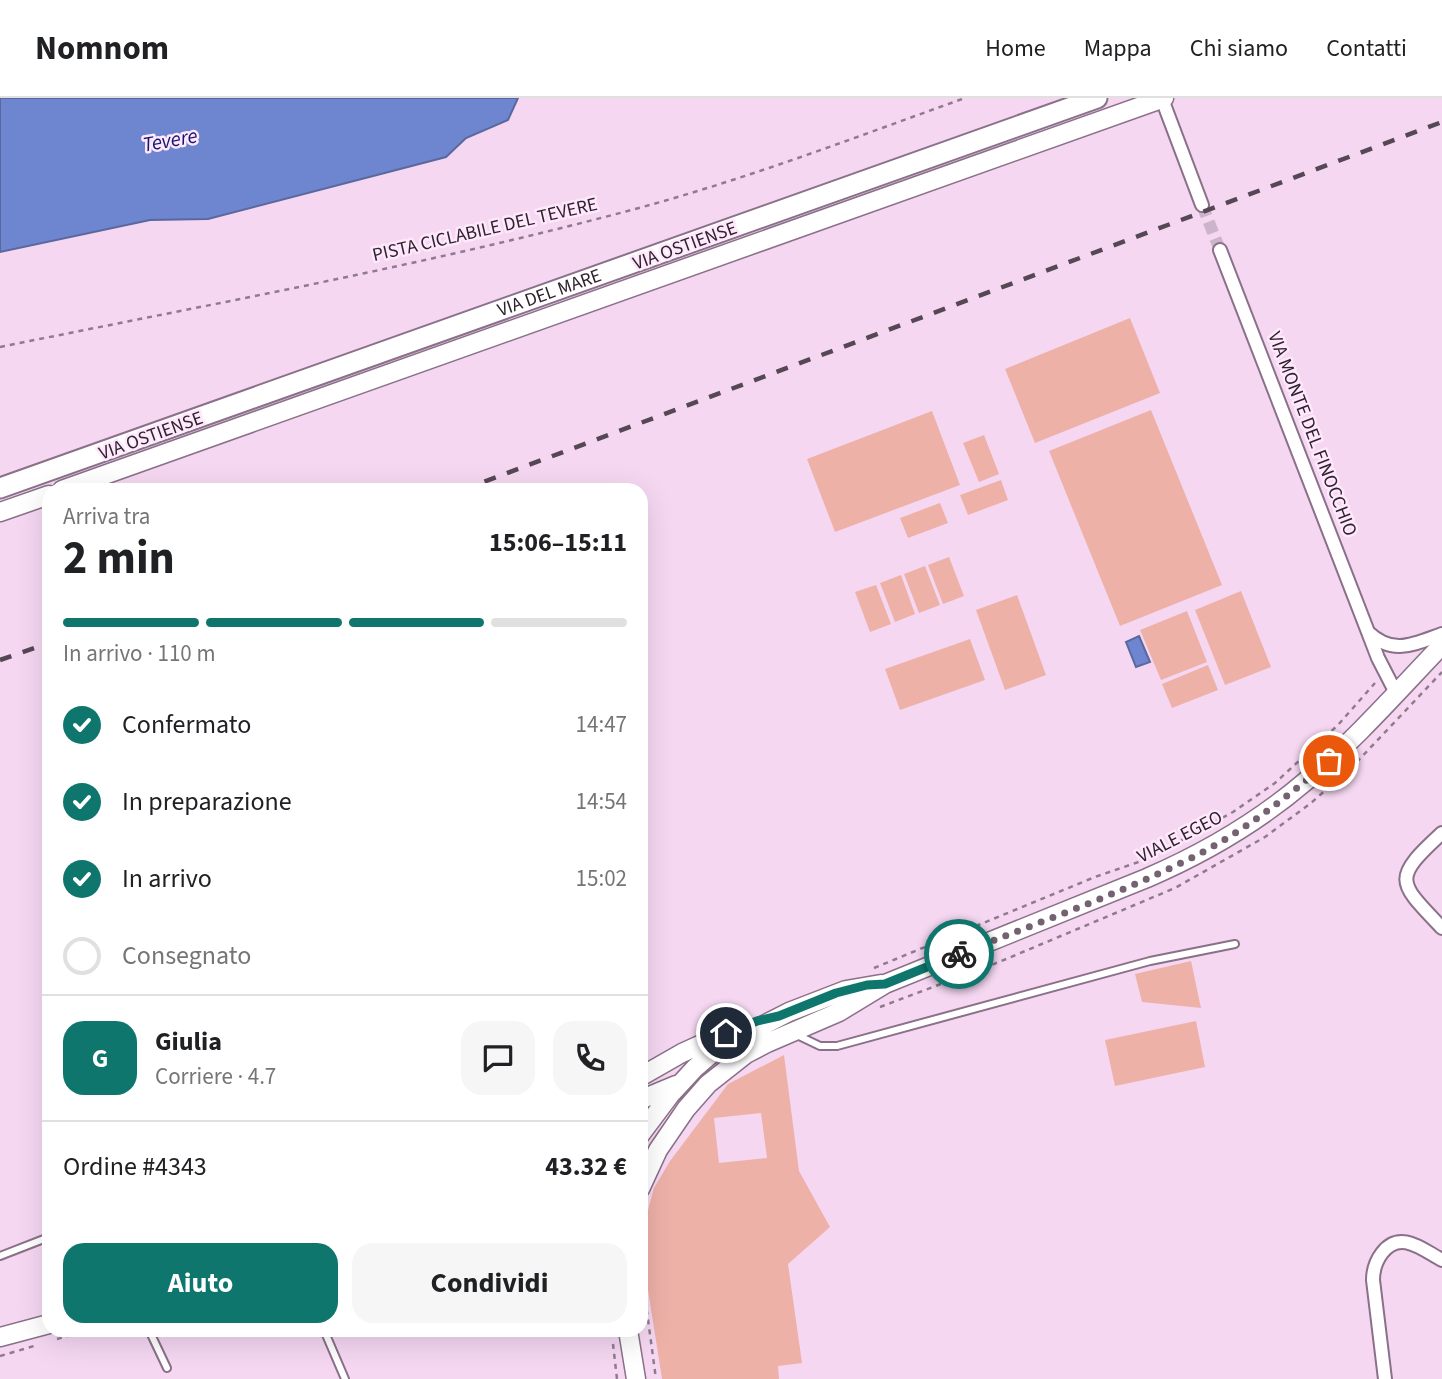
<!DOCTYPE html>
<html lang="it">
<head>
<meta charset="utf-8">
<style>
  :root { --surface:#fff; --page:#f6f6f6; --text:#202124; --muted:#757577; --line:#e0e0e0; --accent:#0f766e }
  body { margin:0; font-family:"Source Sans 3",sans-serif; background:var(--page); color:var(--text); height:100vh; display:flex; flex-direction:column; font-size:26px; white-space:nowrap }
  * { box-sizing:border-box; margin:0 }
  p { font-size:23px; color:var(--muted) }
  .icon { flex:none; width:38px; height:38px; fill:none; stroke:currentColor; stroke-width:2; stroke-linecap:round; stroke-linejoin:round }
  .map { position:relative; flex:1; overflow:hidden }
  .details { position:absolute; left:42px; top:385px; width:606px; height:854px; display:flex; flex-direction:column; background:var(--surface); border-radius:21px; box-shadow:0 7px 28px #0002 }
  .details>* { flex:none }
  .pin { position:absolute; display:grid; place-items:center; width:60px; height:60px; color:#fff; margin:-30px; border:4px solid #fff; border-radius:50%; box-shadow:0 2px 7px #0007 }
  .courier { position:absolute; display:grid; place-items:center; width:70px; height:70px; margin:-35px; border:5px solid #0f766e; border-radius:50%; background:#fff; color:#222; box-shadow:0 2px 9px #0007 }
  .summary em { font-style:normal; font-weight:700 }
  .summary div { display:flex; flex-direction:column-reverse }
  .summary { display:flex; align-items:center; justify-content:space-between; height:119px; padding:0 21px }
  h1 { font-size:46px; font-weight:700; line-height:52px }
  .bar { display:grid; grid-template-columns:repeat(4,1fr); gap:10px 7px; align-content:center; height:84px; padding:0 21px }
  .bar i { height:9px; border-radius:5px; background:var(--line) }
  .bar .on { background:var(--accent) }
  .bar p { grid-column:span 4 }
  .line { display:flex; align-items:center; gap:18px; padding:0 21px; border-top:2px solid var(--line) }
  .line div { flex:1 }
  .round { display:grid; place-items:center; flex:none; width:74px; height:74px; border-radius:21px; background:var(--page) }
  ol { padding:0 21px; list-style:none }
  li { display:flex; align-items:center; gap:21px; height:77px }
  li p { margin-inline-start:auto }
  li .icon { padding:7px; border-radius:50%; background:var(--accent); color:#fff; stroke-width:4 }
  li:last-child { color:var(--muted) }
  li i { width:38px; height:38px; border:4px solid var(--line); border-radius:50% }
  .button { display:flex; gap:14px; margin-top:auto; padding:14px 21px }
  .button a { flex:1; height:80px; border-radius:21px; background:var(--accent); color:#fff; font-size:28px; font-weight:700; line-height:80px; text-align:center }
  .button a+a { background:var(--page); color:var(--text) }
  header { display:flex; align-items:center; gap:42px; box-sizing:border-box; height:98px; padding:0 35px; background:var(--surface); border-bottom:2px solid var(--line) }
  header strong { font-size:33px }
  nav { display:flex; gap:38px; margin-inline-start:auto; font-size:24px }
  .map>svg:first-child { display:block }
</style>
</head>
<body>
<header>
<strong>Nomnom</strong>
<nav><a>Home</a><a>Mappa</a><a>Chi siamo</a><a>Contatti</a></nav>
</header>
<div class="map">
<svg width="1442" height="1281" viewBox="0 0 1442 1281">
  <rect width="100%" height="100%" fill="#f5d7f2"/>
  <path fill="#eeb1a8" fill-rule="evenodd" d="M1130,220l30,75 -125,50 -30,-74z
    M1151,312l71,175 -102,41 -71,-175z
    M932,313l28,74 -125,47 -28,-73z
    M984,337l15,39 -20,8 -16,-39z
    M1001,382l7,20 -40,15 -8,-20z
    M940,405l8,20 -40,15 -8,-20z
    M949,459l15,39 -21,8 -15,-39z
    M925,468l15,39 -21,8 -15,-39z
    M901,477l14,39 -20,8 -15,-39z
    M876,487l15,39 -21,8 -15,-40z
    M1241,493l30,76 -46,18 -30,-75z
    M1017,497l29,80 -41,15 -29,-80z
    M1187,513l20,51 -46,18 -21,-50z
    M970,541l15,41 -85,30 -15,-41z
    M1208,567l10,25 -46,18 -10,-24z
    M1191,863l10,47 -59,-6 -7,-28z
    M1196,923l9,46 -90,19 -10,-46z
    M784,957l15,116 31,56 -42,37 14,99 -24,3 1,13h-117l-14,-89 -4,-40 4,-40 6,-22 16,-27 58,-77zM761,1015l6,45 -48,5 -5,-45z"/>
  <path fill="#6e86cf" stroke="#5b689e" stroke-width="2" d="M0,0h518l-10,22 -42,18 -20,19 -238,62 -58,1 -150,32z
    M1139,538l11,26 -14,5 -10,-25z"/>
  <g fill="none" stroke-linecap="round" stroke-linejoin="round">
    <path stroke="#cdb3cb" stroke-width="12" stroke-dasharray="12 6" stroke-linecap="butt" d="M1202,107l18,45"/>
    <defs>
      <path id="lane" d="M797,937l23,11h17l313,-85 85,-17
        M0,1158l49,-19
        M149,1232l18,38
        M324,1232l21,49"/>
      <path id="street" d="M1162,1l40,106
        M1220,152l148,382 10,26 18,35
        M1368,534c25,24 46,12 74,2
        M1442,735c-50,46 -45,48 0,95
        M1385,1281l-12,-99c0,-10 3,-19 9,-27 18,-24 41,-3 60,7"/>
      <path id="secondary" d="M62,392l1102,-392
        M0,414l49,-17
        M640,979l42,-24 44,-20
        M640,1002l36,-15
        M640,1037l30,-40 25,-27 22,-19 72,-37 57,-22 35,-6
        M640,1091l18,-39 28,-41 22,-25 38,-30 21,-11 72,-31 46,-28 262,-106c58,-25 111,-56 159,-97 49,-41 92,-90 136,-136
        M628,1232l8,49
        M0,1239l49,-13"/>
      <g id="primary">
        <path id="s1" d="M0,390l1097,-390"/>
      </g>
    </defs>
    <use href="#lane" stroke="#8a7088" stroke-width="10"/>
    <use href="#street" stroke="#8a7088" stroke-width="16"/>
    <use href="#secondary" stroke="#8a7088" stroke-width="21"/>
    <use href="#primary" stroke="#8a7088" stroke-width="23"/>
    <path stroke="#907b8e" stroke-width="2.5" stroke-dasharray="5 5" stroke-linecap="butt" d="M0,249c212,-43 426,-82 635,-138 112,-30 221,-72 330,-111
      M874,870l221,-91 52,-18 86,-47 42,-29 63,-58 37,-42
      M880,909l119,-45 176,-74 90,-51 46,-34 43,-38 88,-93
      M640,1137l5,-31
      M640,1162l16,119
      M57,1241l32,-9
      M613,1246l4,35
      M0,1258l34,-10"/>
    <use href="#lane" stroke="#fff" stroke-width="6"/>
    <use href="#street" stroke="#fff" stroke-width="12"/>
    <use href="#secondary" stroke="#fff" stroke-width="18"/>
    <use href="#primary" stroke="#fff" stroke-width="19"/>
    <path stroke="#554754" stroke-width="4.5" stroke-dasharray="12 12" stroke-linecap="butt" d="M462,392l980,-368
      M0,562l49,-17"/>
  </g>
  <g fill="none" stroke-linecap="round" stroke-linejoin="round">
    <path stroke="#746272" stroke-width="7" stroke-dasharray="0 12.6" d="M959,856c75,-30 153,-57 226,-93 53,-25 100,-62 144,-100"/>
    <path stroke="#0f766e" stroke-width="9" d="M726,935l31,-12 22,-5 57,-23 31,-8 18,-1 74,-30"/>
  </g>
  <g text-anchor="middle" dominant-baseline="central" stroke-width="5" stroke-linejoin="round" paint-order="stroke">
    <g font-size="19" fill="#2e232d" stroke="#ffe7fc">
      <text transform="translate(485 132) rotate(-13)">PISTA CICLABILE DEL TEVERE</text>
      <text transform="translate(685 148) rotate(-20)">VIA OSTIENSE</text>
      <text stroke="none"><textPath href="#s1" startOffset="583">VIA DEL MARE</textPath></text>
      <text transform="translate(1312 336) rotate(69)">VIA MONTE DEL FINOCCHIO</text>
      <text transform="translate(151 338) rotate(-20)">VIA OSTIENSE</text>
      <text transform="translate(1180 739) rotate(-27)">VIALE EGEO</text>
    </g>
    <g font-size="21" font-style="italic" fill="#11186e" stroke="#ffe7fc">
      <text transform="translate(170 42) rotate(-10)">Tevere</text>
    </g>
  </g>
</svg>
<div class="pin" style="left:1329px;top:663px;background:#ea580c"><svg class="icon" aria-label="bag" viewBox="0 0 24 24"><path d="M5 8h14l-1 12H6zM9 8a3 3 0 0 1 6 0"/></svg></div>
<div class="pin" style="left:726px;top:935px;background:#1f2937"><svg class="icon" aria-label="home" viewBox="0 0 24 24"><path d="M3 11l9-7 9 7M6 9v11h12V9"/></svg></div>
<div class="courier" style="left:959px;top:856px"><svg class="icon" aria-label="bike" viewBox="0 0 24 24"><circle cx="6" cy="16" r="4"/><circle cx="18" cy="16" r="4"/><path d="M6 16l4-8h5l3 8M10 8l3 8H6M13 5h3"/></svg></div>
<section class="details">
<div class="summary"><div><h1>2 min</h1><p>Arriva tra</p></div><em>15:06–15:11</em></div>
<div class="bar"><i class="on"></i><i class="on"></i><i class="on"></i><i></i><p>In arrivo · 110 m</p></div>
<ol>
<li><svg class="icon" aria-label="check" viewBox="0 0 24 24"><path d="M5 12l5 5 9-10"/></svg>Confermato<p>14:47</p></li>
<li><svg class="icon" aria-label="check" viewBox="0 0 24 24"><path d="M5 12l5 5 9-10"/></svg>In preparazione<p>14:54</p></li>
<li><svg class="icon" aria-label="check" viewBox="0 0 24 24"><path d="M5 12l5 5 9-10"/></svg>In arrivo<p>15:02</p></li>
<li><i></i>Consegnato</li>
</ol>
<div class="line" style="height:126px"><b class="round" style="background:var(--accent);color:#fff">G</b><div><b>Giulia</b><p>Corriere · 4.7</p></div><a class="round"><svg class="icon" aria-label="chat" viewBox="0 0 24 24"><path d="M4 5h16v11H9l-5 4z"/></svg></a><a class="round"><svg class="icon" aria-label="phone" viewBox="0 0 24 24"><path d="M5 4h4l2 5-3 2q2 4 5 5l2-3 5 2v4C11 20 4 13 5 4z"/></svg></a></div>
<div class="line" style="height:91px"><div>Ordine #4343</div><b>43.32 €</b></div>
<div class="button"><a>Aiuto</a><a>Condividi</a></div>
</section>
</div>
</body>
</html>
